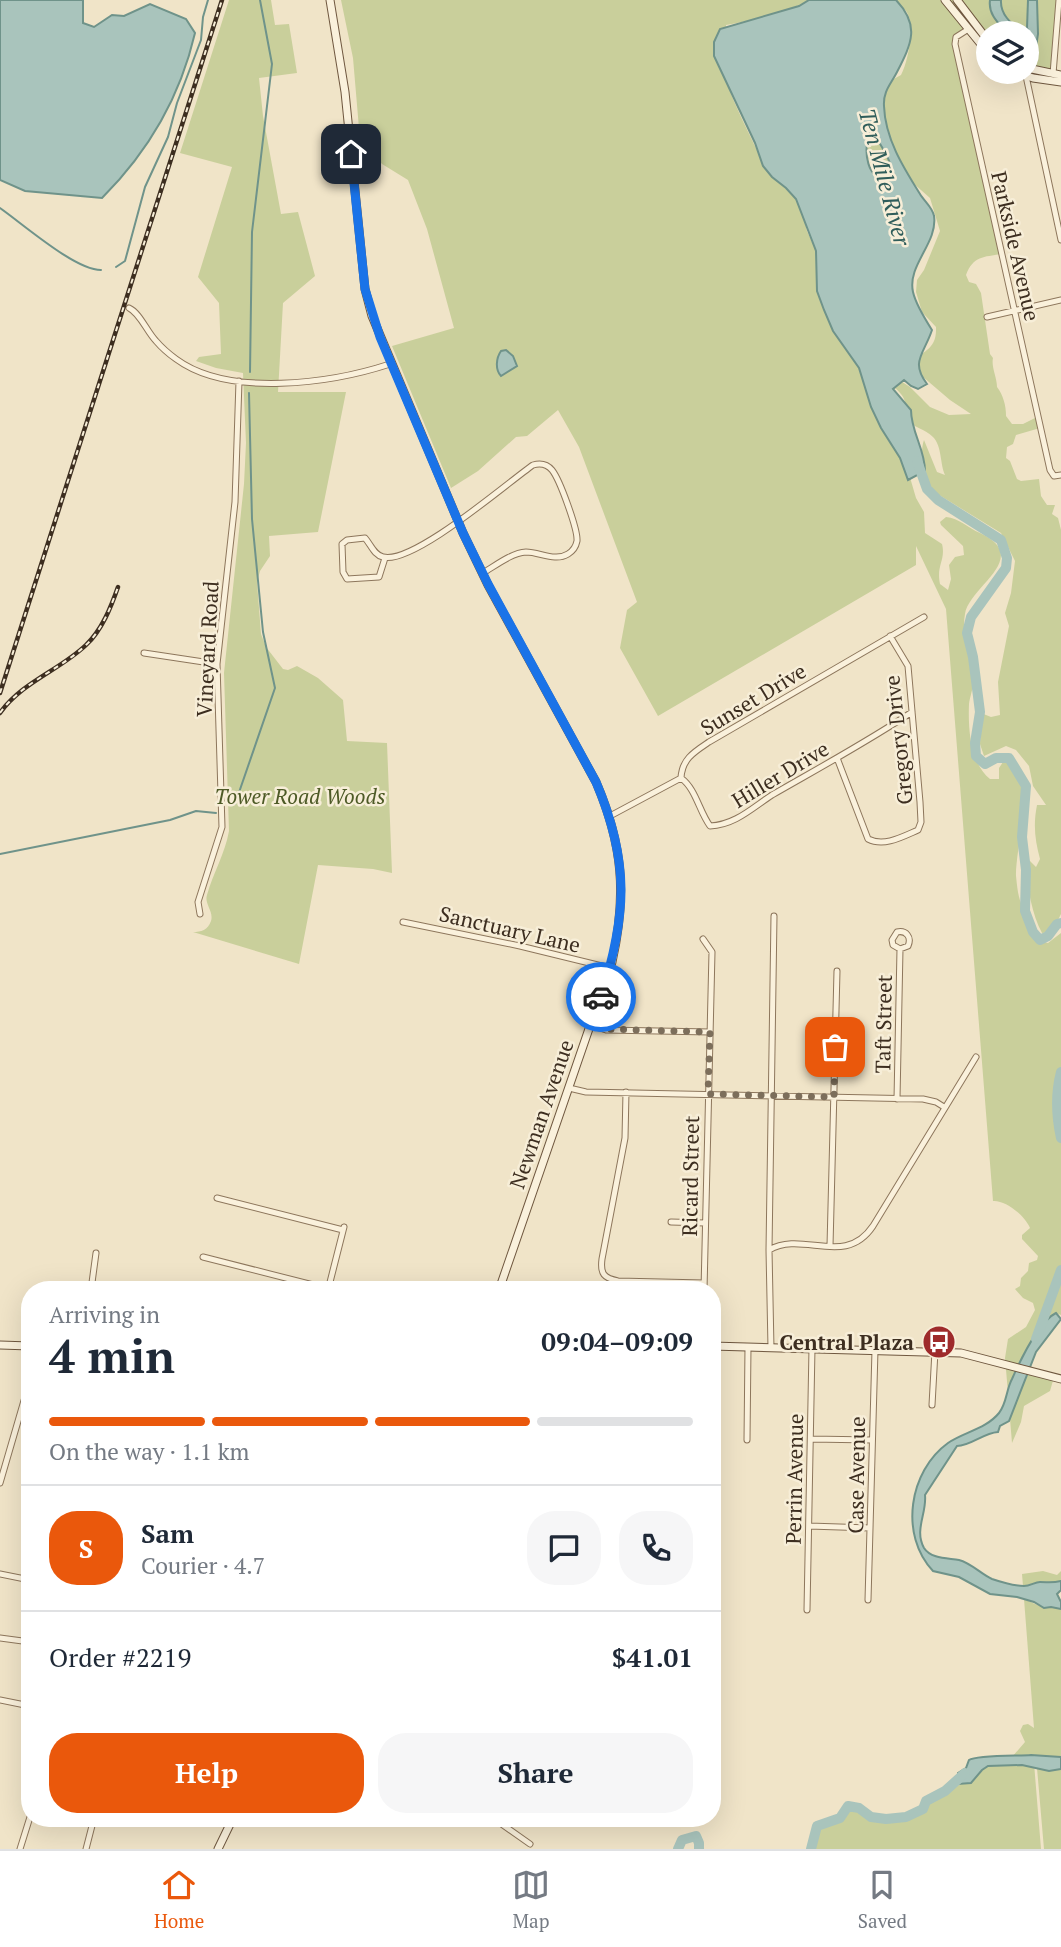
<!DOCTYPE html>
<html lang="en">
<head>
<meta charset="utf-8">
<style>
  :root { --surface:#fff; --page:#f6f6f7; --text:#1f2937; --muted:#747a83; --line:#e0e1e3; --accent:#ea580c }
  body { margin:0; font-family:"PT Serif",serif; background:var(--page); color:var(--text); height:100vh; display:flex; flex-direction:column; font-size:26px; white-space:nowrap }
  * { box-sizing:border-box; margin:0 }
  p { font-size:23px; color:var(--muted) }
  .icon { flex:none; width:38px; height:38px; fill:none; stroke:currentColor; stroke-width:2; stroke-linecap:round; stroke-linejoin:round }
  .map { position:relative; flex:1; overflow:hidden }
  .sheet { position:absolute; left:21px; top:1281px; width:700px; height:546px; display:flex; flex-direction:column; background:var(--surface); border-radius:28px; box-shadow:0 7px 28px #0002 }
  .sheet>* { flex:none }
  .buttons { position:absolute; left:976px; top:21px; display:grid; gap:14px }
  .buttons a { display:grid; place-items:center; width:63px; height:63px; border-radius:50%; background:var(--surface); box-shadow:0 7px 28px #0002; font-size:35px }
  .pin { position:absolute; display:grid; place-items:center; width:60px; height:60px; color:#fff; margin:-30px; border-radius:14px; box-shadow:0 4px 10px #0006 }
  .courier { position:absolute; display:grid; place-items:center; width:70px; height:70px; margin:-35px; border:5px solid #1a73e8; border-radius:50%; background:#fff; color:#222; box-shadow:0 2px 9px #0007 }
  .headline em { font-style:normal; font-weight:700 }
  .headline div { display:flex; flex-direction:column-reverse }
  .headline { display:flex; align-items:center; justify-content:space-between; height:119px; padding:0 28px }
  h1 { font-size:46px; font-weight:700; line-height:52px }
  .bar { display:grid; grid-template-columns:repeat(4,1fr); gap:10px 7px; align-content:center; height:84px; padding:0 28px }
  .bar i { height:9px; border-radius:5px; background:var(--line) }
  .bar .current { background:var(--accent) }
  .bar p { grid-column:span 4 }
  .line { display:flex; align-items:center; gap:18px; padding:0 28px; border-top:2px solid var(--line) }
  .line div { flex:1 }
  .round { display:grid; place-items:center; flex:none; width:74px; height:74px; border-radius:28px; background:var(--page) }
  .action { display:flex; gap:14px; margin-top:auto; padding:14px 28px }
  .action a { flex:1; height:80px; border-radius:28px; background:var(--accent); color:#fff; font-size:28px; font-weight:700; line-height:80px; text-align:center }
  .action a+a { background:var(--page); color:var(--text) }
  .tabs { display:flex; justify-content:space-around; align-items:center; height:98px; border-top:2px solid var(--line); background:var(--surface); font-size:19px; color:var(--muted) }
  .tabs a { display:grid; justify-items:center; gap:4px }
  .tabs .current { color:var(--accent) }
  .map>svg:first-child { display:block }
</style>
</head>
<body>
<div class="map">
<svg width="1061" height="1849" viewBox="0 0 1061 1849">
  <rect width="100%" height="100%" fill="#f0e4c8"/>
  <path fill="#c9cf9b" d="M229,0h42l4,25 14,-1 8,49 -38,5 4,38 18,98 17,-2 17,64 -32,27 -5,89h68l-28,140 -49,4 1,20 -10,15 -3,11 4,52 5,13 17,22 5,1 9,-4 21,12 25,22 4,41 40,2 5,130 -19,-4 -55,-4 -19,99 -106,-32c8,0 15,-2 18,-11 3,-10 -7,-17 -4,-26 6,-22 18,-41 22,-64l-5,-158 20,-189 2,-41 -3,-70 -27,-5 -20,-7 3,-4 22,-3 -2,-51 -21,-26 34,-110 -52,-14z
    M341,0h468c-20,12 -59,21 -83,25 1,20 0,40 2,60 2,11 37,83 44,92l19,-12 16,66 9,20v17l35,61 13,54 45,91 7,24 8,14 1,21 17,11c4,16 -6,21 -2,40l8,6 3,-11 -2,-14 6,-8 9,-2 -1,-9 -22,-21 -1,-3 6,-5c13,1 22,11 34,16 53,25 -11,53 -15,81 -4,21 6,43 8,64 1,9 -3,18 -4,26 -1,25 1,59 21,75h9v-11l6,-9c34,16 10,87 11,117 1,9 2,23 7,31 5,8 3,0 6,9 5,16 0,23 19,27l13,-10v382l-5,-2c-20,12 -43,57 -48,80l-3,-35 3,-19 18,-12 9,-17 -2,-7 -10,-5 -8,-9 5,-3 1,-8 7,-7 1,-8 8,-3 1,-4 -16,-17v-4l8,-7c-5,-12 -24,-28 -37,-27l-47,-592 -30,-63v19l-258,151 -38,-68 7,-38 10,-8 -58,-155 -21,-37 -31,26 -11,1 -38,34 -27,17 -59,-142 62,-18 -27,-99 -19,-49 -26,-16 -22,-24 -7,-82z
    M893,0h165l-6,70 -17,-2 -8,-4v-31h-38v5l-10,-12 -12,4 -11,10 45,214c-17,3 -28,2 -35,21l3,7 7,2 5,9 9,61 3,4c-2,9 4,19 4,29 6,8 9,18 9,29l6,8h11l14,-7 3,11 -24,7 -3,9 -6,3 -1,11 4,3 7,18 4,2 18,-2 2,17 6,9h8l-3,9 6,4 3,12v384l-9,18 -10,1c-10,-18 -14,-45 -17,-66l5,-6 6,6 4,-8c-5,-19 -7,-34 -3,-54h9l-13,-19 -4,-20 -13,-16 -10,-4 -22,10 -4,-12 1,-31 10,4 9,-2 -2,-33 11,-56 -4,-13 6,-20 4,-32 -14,-28 -70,-43c-7,-13 -12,-36 -7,-50l13,32 8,3c-5,-11 -3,-29 -12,-38 -8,-8 -19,-9 -29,-19 6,-22 -5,-26 -20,-39l15,1 11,7 20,20 19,8 22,-1 -21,-14 -41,-35c13,-15 28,-14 27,-38l-14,-15 -6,-20 1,-12 7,-10 16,-39 -10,-33 -17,-15 -25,-4 -15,-11 -5,-11 -2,-23 15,-48 20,-11c7,-13 15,-51 5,-64 -3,-4 -9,-8 -13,-11z
    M1029,1370l25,7 -4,14 -26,15 -3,16 -9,21 -2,-24z
    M1043,1571l14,4 4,-4v10l-13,4 -8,-3 -17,4 -1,-12z
    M1024,1599l20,9 7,-1 10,2v148l-30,-2 -19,2 13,-15 -5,-11 3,-6 5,-1 6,4z
    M1034,1763l7,86h-230l6,-23 23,-8 8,-12 11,2 12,9 15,2 20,-2 16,-8 4,-8 19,-10 30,-24z
    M1037,1768l12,3 12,-2v80h-17z"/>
  <path fill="#a9c4bc" stroke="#6f938a" stroke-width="2" fill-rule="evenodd" d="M0,0h83v23l11,4 18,-12 12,1 26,-12 36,15 9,14c-15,65 -46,118 -93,165l-77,-7 -25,-11z
    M809,0h87c24,25 16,43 1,72 -6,12 -14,19 -13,34 1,32 19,61 36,88 4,7 13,14 14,22 4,27 -27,49 -21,76 3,13 12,27 19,38 -8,24 -22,32 -5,54l-9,5 -7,-3 -7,-6 -11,9 18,21c0,22 14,39 14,61l-17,9 -8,-22 -19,-30 -10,-21 -12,-39 -26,-37 -9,-21 -7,-19 -1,-40 -20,-52 -10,-11 -14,-11 -9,-11 -8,-23 -41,-87v-14l6,-13 79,-23zM869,133l5,1c8,14 21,30 17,46 -26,1 -27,-29 -22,-47z
    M990,0h11c-1,15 11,24 22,33h-16c-9,-10 -19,-19 -17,-33z
    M1028,0h9l1,34 -2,13 -9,-19z
    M506,350l7,6 4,10 -16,10c-6,-6 -5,-18 0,-25z
    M1056,1313l5,6 -25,33 -27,69 -9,5 -2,6c-15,1 -27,14 -41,14l-32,49c2,18 -11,35 -1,53 7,11 24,10 35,12 12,3 22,14 33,19 9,3 23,7 32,7 6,0 11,-4 16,-4 9,0 12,1 21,-1v9l-4,4 4,8v7l-10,-2 -7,1 -10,-6 -17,-5 -27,-3 -31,-17 -26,-6c-34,-36 -24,-100 15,-128 16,-11 38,-14 51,-30 8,-10 7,-23 13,-34 8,-18 26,-57 44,-66z
    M1031,1755l30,2v12l-12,2 -27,-6 -34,1 -6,4 -11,13 -13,1v-11l8,-5 3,-8c8,-5 49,-4 62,-5z"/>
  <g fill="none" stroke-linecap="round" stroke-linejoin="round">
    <path stroke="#6f938a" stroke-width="2" d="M0,208c23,16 75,62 101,62
      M116,267l9,-6 20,-74 23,-50 9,-34 24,-63 2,-23 5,-17
      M250,372l2,-140 20,-168 -12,-64
      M235,804l40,-116 -12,-56 -11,-113 -3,-126
      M0,854l170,-34 26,-9 20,2"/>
    <path stroke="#a9c4bc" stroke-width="10" d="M917,461l10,28 11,11 63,40 6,18 -1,10 -35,49 -4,16 6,24 7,55 -5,31 1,13 9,8 11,-6h13l17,28 -4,51 4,33 -1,41 8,21 7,8 8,-4 9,-12 4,-1
      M1061,1072c-6,23 -5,43 0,66
      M1036,1339l25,-69
      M678,1849l4,-9 14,-4 3,7v6
      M811,1849l6,-23 23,-8 8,-12 11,2 12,9 15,2 20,-2 17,-8 3,-8 19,-10 20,-18"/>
    <defs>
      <path id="minor" d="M967,30l-11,7 -1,7 95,426 4,6 7,-1
        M1053,74l6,-74
        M1026,76l35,164
        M129,308c11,5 18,24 27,33 6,7 13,13 20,18 53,39 156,24 214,5
        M987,317l74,-17
        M385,558l-6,19 -32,2 -4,-7 -1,-28 5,-4 18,-2c6,7 9,17 18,19 30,8 124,-74 150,-92 7,-2 14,-1 19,5 8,10 26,60 25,71 -1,5 -4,10 -9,13 -13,8 -28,-2 -42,-2 -15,1 -31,14 -43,21
        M144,653l73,11
        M837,758l31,81c16,8 34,-2 50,-9l3,-8 -1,-20 -12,-136 -18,-30
        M681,778c15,11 18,33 29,48 25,-1 42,-18 62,-31 47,-27 95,-53 140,-83
        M610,816l71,-38c1,-19 13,-26 28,-36l215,-125
        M200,914l-2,-12 24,-75 -5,-163 18,-162 4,-121
        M403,922l117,24 90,22
        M703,939l9,13 -8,338
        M591,1025l15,5 104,2
        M569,1088l17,4 337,7 13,3 8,5
        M626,1092l-1,46 -23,121c-2,15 2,19 16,22l86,2
        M897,1099l3,-150 8,-3c4,-9 -2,-16 -11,-14l-5,8 1,5 7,4
        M217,1198l126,32
        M671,1222l34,1
        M830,1246l7,-275
        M769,1250l5,-334
        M203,1257l126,32
        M91,1290l5,-37
        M328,1290l16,-63
        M771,1348l-2,-98c34,-20 76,18 104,-24l103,-169
        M932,1405l3,-54
        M811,1439l61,1
        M747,1440l1,-93
        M0,1483l30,-103
        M809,1526l61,2
        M0,1574l30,6
        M868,1600l7,-250
        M807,1610l5,-262
        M0,1638l30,4
        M0,1700l30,6
        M493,1818l37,26
        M20,1849l10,-32
        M86,1849l8,-31"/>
      <path id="secondary" d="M330,0l15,92 20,197 7,27 91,217 25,52 108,197c27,63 31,113 16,180l-113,328
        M945,0l44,54
        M957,0l32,42
        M1027,68l34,7
        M1016,72l17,6 28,4
        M0,1345l30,1
        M712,1346l249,7 100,26
        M218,1849l15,-31"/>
    </defs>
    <use href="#minor" stroke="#8d765c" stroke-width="7"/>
    <use href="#secondary" stroke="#6f573f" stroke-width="9"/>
    <use href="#minor" stroke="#faf1dc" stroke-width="5"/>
    <use href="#secondary" stroke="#faf1dc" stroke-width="7"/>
    <defs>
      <path id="rail" d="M0,693l222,-693
        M0,713c22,-31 60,-43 86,-68 16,-15 25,-38 32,-58"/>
    </defs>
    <use href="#rail" stroke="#3d2e20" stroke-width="4.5"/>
    <use href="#rail" stroke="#f7eed8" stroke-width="2" stroke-dasharray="5" stroke-linecap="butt"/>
  </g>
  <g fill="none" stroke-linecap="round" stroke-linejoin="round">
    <path stroke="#7c6e5b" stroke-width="7" stroke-dasharray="0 12.6" d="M601,997l-10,28 11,4 108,3 -2,62 126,3 1,-50"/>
    <path stroke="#1a73e8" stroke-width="9" d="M351,154l14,135 15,48 83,196 25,51 108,198c34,80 31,133 5,215"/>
  </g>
  <defs>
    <symbol id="bus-disc" viewBox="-11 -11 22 22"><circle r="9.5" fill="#9e2a2b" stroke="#f7eed8"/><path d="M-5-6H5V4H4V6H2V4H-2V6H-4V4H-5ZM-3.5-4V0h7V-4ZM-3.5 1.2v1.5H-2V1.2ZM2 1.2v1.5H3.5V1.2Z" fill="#fff"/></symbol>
  </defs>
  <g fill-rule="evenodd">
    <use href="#bus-disc" x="920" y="1323" width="38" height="38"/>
  </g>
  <g text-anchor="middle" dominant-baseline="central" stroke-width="5" stroke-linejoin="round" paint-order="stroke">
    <g font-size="21" fill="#3d2e20" stroke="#f7eed8">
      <text transform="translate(1016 246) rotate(77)">Parkside Avenue</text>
      <text transform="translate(207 649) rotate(-87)">Vineyard Road</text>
      <text transform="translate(753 699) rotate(-31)">Sunset Drive</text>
      <text transform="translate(898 740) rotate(-96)">Gregory Drive</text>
      <text transform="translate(780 774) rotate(-31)">Hiller Drive</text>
      <text transform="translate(510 929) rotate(13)">Sanctuary Lane</text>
      <text transform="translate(883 1024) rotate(-89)">Taft Street</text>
      <text transform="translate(541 1114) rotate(-71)">Newman Avenue</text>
      <text transform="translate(690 1176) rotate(-89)">Ricard Street</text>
      <text transform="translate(856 1475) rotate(-89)">Case Avenue</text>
      <text transform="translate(794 1479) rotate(-89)">Perrin Avenue</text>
    </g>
    <g font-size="21" font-style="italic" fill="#4d5a26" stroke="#f7eed8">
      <text x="300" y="796">Tower Road Woods</text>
    </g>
    <g font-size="21" font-weight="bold" fill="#3d2e20" stroke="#f7eed8" text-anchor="end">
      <text x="914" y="1342">Central Plaza</text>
    </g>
    <g font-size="23" font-style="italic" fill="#2f5d5a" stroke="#f7eed8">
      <text transform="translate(885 177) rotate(75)">Ten Mile River</text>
    </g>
  </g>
</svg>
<div class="buttons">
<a><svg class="icon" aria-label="layers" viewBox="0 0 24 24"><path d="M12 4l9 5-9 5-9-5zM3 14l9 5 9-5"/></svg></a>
</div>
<div class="pin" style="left:835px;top:1047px;background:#ea580c"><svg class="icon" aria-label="bag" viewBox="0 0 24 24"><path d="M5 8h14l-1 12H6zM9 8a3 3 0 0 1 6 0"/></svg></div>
<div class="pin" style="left:351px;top:154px;background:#1f2937"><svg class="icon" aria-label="home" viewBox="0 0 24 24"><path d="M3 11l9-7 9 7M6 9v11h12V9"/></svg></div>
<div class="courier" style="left:601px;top:997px"><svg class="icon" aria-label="car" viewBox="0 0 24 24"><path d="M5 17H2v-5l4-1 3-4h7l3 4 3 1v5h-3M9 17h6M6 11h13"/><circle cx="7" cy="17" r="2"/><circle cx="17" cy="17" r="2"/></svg></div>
<section class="sheet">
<div class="headline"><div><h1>4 min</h1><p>Arriving in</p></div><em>09:04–09:09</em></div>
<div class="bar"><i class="current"></i><i class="current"></i><i class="current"></i><i></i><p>On the way · 1.1 km</p></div>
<div class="line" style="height:126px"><b class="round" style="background:var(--accent);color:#fff">S</b><div><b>Sam</b><p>Courier · 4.7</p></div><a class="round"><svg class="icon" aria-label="chat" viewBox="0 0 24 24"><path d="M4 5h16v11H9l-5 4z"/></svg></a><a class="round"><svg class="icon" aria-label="phone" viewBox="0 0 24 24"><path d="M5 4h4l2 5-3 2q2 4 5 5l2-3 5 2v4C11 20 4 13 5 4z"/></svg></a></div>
<div class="line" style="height:91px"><div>Order #2219</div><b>$41.01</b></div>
<div class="action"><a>Help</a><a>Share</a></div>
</section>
</div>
<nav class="tabs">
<a class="current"><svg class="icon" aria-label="home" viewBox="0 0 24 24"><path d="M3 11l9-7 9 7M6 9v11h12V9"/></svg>Home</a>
<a><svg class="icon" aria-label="map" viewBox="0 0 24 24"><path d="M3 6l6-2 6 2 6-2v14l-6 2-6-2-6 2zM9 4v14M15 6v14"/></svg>Map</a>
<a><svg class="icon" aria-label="saved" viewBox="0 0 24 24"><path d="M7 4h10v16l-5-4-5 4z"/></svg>Saved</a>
</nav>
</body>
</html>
